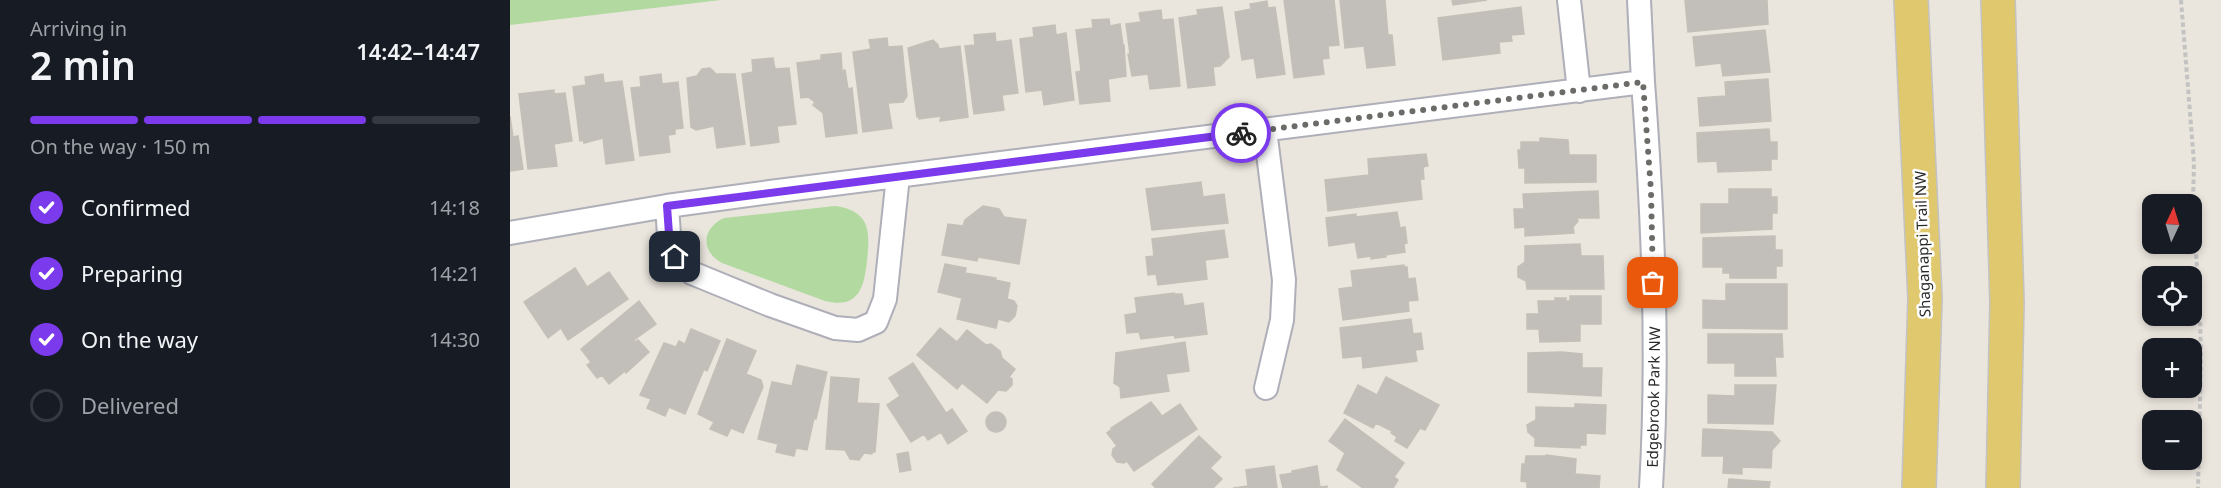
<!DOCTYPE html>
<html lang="en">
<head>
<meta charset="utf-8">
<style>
  :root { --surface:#171b24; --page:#20242c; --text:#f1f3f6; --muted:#9ea1a6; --line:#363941; --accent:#7c3aed }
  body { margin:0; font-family:"Noto Sans",sans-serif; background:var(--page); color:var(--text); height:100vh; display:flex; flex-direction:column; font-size:22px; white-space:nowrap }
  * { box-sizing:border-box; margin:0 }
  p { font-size:20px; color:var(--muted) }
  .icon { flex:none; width:33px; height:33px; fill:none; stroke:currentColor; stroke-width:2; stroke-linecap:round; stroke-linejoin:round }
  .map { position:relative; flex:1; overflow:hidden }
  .details { display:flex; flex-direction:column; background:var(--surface); width:510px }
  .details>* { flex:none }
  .needle { width:39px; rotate:4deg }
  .tools { position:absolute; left:1632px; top:194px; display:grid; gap:12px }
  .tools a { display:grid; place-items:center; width:60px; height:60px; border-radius:12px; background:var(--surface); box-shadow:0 3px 9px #0003; font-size:30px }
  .pin { position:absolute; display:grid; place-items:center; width:51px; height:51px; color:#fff; margin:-26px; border-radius:12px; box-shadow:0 3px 9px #0006 }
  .courier { position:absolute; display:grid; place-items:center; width:60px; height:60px; margin:-30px; border:4px solid #7c3aed; border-radius:50%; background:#fff; color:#222; box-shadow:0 2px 8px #0007 }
  .overview em { font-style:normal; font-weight:600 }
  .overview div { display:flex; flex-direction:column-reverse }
  .overview { display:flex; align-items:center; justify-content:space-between; height:102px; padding:0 30px }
  h1 { font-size:39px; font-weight:600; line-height:45px }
  .bar { display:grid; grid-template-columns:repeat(4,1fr); gap:9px 6px; align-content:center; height:72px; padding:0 30px }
  .bar i { height:8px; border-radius:4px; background:var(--line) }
  .bar .selected { background:var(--accent) }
  .bar p { grid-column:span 4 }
  ol { padding:0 30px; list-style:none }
  li { display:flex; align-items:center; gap:18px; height:66px }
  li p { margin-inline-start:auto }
  li .icon { padding:6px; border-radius:50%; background:var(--accent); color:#fff; stroke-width:4 }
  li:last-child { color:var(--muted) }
  li i { width:33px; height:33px; border:3px solid var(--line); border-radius:50% }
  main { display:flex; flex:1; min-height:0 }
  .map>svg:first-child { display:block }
</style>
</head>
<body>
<main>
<section class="details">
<div class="overview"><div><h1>2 min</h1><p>Arriving in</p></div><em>14:42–14:47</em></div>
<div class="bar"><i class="selected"></i><i class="selected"></i><i class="selected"></i><i></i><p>On the way · 150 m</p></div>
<ol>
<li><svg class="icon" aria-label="check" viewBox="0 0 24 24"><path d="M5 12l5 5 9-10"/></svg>Confirmed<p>14:18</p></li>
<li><svg class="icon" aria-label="check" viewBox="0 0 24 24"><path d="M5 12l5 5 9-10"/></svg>Preparing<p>14:21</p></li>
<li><svg class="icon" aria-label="check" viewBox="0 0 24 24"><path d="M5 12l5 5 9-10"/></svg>On the way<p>14:30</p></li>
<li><i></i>Delivered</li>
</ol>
</section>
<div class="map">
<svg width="1711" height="488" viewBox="0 0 1711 488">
  <rect width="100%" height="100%" fill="#eae5dd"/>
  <path fill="#b2daa0" d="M0,0h211l-211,25z
    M325,206c36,5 35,26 32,55 -3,28 -9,48 -42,40l-103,-38c-22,-12 -20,-35 2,-45z"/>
  <path fill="#c2beb9" stroke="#c5c0b7" stroke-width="1.5" d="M774,0h50l5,45 -11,1 1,12 -7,1 2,15 -30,4z
    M830,0h45l3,35h4l3,30 -28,3 -3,-22 -19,2z
    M942,0h35l-34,5z
    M1175,0h82l1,24 -80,8z
    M757,1l1,7 7,-1 10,67 -28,4 -3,-20 -12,2 -7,-48 16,-3 -1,-5z
    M712,7l7,50 -9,9 -7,1 2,18 -27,3 -9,-70 19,-3 -1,-5z
    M1011,7l3,27 -13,1 1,6 -13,1 1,11 -57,7 -5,-42z
    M651,10l1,10 11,-1 7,67 -30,3 -2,-15 -16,2 -4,-22h2l-4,-30 15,-2 -2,-9z
    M599,19l1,7 10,-2 3,21h1l2,31 -18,3 2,22 -30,3 -4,-32 5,-1 -5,-41 17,-2 -1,-8z
    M545,25l1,10 10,-2 8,67 -30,5 -2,-15 -16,2 -6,-53 14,-2 -1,-9z
    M1255,30l5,42 -47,4 -2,-13 -25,3 -3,-29z
    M485,33l1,9 15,-2 7,53 -16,2 2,15 -30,4 -9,-68 10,-1 -1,-10z
    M377,38l1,9 14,-1 5,50 -4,6 -15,1 4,25 -29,4 -10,-80 18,-3 -2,-9z
    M423,40l5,5 1,4 21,-3 8,71 -28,4 1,-5 -22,3v-2h-2l-9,-69z
    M331,53l1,18 3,-1 3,19 4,-1 5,45 -31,4 -3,-24 -10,-8 2,-3 -7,-5 -7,1 -4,-35 24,-3v-5z
    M263,58l2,11 14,-1 7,56 -19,2 2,16 -28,4 -9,-72 11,-2 -1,-12z
    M200,68l6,6h19l10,70 -28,4 -3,-22 -18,4 -5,-3 -4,-49 10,-2 5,-7z
    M93,74l1,9 18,-2 12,79 -28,4 -3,-26 -19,5 -1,-3 -3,1 -7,-54 13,-2 -1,-8z
    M151,74l1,10 16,-2 5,46 -8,1v5l-7,1 2,17 -30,4 -9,-68 10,-1 -1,-10z
    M1258,79l3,42 -71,5 -2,-28 28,-2 -1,-14z
    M44,90v4l11,-1 7,48 -18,3 3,22 -29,3 -9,-75z
    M0,116l3,21 5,-1 5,33 -13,2z
    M1259,129l1,13h7v17h-6v11l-53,2 -1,-11 -19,1 -1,-29z
    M1030,138l28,2 1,15h27v27l-71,1v-15h-6l-1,-18h3v-8h19z
    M916,154l2,12 -5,1 1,12h-4l2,20 -94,12 -3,-31 44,-5 -1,-16z
    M691,182l2,15 21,-3 4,29 -76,7 -6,-41z
    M1219,189h42v8h6v16h-5v16l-71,4v-29h28z
    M1088,191l1,27h-22l1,3 -5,6 1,6 -49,3v-9l-10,1 -1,-19h10l-1,-15z
    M473,206l16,3 5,8 22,3 -7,44 -41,-7 -1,4 -35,-6 6,-31 15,2 2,-6z
    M887,212l3,16 5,-1 2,16 -3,1 1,8 -20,3 1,2 -15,2v-3l-13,2 -3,-16 -26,4 -3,-28 30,-4v3z
    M714,230l4,27 -23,3 2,19 -49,6 -2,-11 -8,1 -2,-18 8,-1 -2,-17z
    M1265,236v14h7v16h-6v12h-46v-5h-7v-6h-20v-29z
    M1070,244l1,12h22l1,33h-77l-1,-8 -8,-4v-10l7,-5v-16z
    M435,264l21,4 -1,5 31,5 -1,2 15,3 -3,16 7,2 3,5 -2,10 -6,6 -11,-3 -2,9 -39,-9 5,-21 -24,-6z
    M894,265v2h3l1,12 7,-1 3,22 -10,1 1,10 -66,9 -4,-31 14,-2 -2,-16z
    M65,268l12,19 22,-15 19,27 -60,41 -7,-12 -13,10 -24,-36z
    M1216,284h61v45l-84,-1v-28l23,1z
    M664,293v1h8l2,12 19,-3 4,31 -32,4 -1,-3 -33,4 -2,-7 -12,1 -2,-18 12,-2 -2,-15z
    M1060,296h31v28h-21v17l-40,1 -1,-13h-12v-15h12l-1,-13h17v-3h11v3h4z
    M129,301l17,23 -22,16 1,2 3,-2 11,12 -23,21 -1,-2 -16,13 -7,-9 -5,3 -10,-13 4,-3 -10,-13z
    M901,319l2,15 8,-1 2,16 -8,1 2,11 -54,7 -1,-12 -19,2 -3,-30z
    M430,328l17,14 10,-12 19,15 5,-1 9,7 2,7 13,11 -6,8 3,2v6l-6,6 -8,-1 -11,13 -25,-20 -5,6 -40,-34z
    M181,329l29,12 -13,30 -3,-2 -19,45 -16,-7 -4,9 -18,-8 4,-9 -11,-4 24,-52 12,4 3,-6 6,3z
    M1198,334h74l1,23h-8l1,19h-41v-13h-27z
    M217,339l29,12 -10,23 15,6 2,7 -20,46 -12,-5 -4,8 -17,-7 4,-7 -16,-8z
    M675,342l4,29 -23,3 3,17 -48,7 -1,-11 -6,-4 2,-30z
    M1052,352l20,2v14h20l-1,28 -73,-4v-39z
    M403,363l33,50 6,-4 15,22 -19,13 -7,-12 -13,8 -4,-6 -13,8 -24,-37 13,-9 -11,-18z
    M287,365l30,7 -11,47 -2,-1 -7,32 -11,-2 -2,8 -18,-4 2,-8 -20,-5 14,-57 20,4z
    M321,377l28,2 -2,24 22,1 -4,48h-3v2l-8,-1 -5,7 -9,-1 -5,-9 -19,-1z
    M876,377l53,28 -14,25 -5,-2 -13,20 -12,-7 2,-4 -6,-4 1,-2 -16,-8 -3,5 -29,-15 14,-28 19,10z
    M1225,385h41l-3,39 -65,-1v-28l27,1z
    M641,402l11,14 18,-12 17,25 -63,42 -7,-10 -3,2 -7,-1 -5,-7 1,-6 4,-3 -10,-13 5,-4 -1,-1z
    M1065,404l31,1 -1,29 -19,-1v12h-6v3l-45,-2v-8l-7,-6 -1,-7 9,-5v-13l39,1z
    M476 422a10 10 0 1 1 20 0a10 10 0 1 1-20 0Z
    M835,419l59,44 -10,14 4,3 -5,8h-30l-26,-18 8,-17 -16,-12z
    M1193,429l69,3 8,9 -8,9 -1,18 -29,-1v7l-19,-1 1,-17h-22z
    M689,436l22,21 -11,11 12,11 -9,9h-57l-4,-4z
    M398,452l3,18 -11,2 -3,-18z
    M1036,455l30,4 -1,15 25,2 -1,12h-72v-6l-6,-1 1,-17h3l1,-8h20z
    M764,466l3,22h-44l15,-2 -2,-16z
    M807,466l3,21 7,-1v2h-44l-3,-13 13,-2 -1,-2z
    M1219,479l41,3 -1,6h-41z"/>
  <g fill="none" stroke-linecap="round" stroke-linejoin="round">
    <defs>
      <path id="minor" d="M1059,0l10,91
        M1129,0l4,82
        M755,130l19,150 -2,40 -16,68
        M157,206l2,29 6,22 17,16 78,32 65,23 23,2 18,-8 9,-23 13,-123
        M0,233l157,-27 103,-14 873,-110c10,135 16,271 8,406"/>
      <path id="primary" d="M1401,0l14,298 -6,190
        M1488,0l9,303 -4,185"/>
    </defs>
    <use href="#minor" stroke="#aeafb8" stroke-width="26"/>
    <use href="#primary" stroke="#c3c3c3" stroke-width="36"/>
    <path stroke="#c3c3c3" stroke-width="4" stroke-dasharray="4.5 3" stroke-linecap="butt" d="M1671,0l13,163 -1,40 7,115 1,37 -3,133"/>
    <use href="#minor" stroke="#fff" stroke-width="22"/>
    <use href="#primary" stroke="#dfc86d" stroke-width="33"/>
  </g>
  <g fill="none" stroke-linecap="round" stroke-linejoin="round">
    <path stroke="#6d6b68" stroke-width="6" stroke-dasharray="0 10.8" d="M731,133l402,-51 8,109 2,92"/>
    <path stroke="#7c3aed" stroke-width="8" d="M165,257l-6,-23 -2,-28 574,-73"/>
  </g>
  <g text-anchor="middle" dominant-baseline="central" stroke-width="5" stroke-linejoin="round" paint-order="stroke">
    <g font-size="15" fill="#292929" stroke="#fff">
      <text transform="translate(1412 244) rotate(-92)">Shaganappi Trail NW</text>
      <text transform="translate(1143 397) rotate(-89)">Edgebrook Park NW</text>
    </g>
  </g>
</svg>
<div class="tools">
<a><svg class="needle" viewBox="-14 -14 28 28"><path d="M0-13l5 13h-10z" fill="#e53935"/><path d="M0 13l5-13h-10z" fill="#9ea1a6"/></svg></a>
<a><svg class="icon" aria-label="locate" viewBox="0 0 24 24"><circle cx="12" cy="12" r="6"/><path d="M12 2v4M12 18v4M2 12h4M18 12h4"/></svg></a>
<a>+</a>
<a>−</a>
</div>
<div class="pin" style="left:1143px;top:283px;background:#ea580c"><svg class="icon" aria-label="bag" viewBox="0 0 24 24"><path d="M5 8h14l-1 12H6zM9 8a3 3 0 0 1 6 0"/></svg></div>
<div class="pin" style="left:165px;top:257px;background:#1f2937"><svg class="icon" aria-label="home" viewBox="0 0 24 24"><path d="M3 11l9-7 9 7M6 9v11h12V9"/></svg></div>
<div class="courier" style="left:731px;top:133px"><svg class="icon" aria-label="bike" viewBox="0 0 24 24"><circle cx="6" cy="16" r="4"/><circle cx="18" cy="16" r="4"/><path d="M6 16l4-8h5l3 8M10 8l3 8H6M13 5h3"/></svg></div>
</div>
</main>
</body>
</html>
